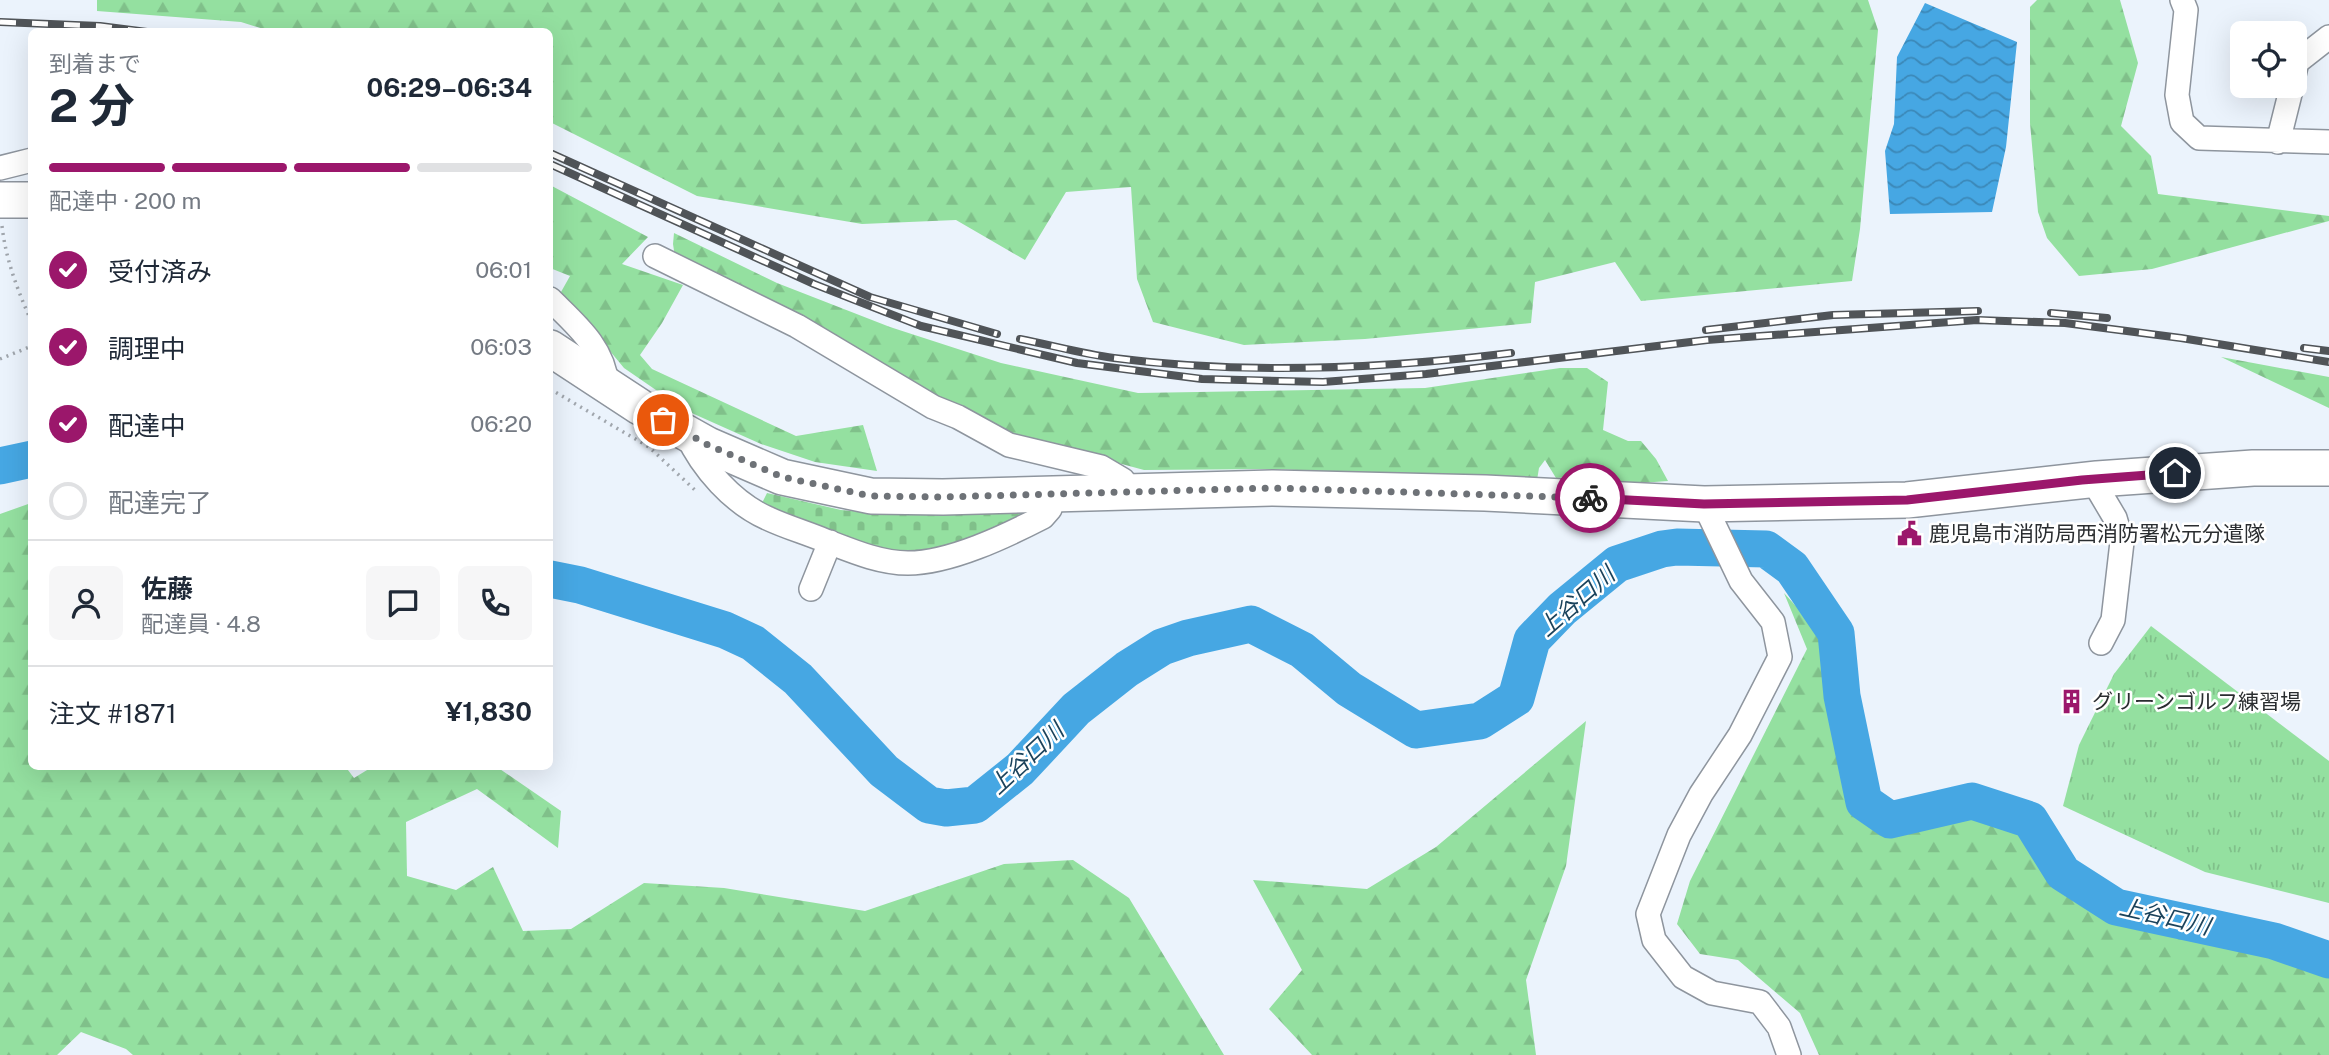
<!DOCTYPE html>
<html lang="ja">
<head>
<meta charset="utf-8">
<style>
  :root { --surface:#fff; --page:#f6f6f7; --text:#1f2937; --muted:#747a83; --line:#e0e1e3; --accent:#9b176b }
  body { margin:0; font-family:"Public Sans","Noto Sans JP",sans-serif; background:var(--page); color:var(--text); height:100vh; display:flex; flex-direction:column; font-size:26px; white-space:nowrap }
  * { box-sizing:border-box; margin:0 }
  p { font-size:23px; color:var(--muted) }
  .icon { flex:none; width:38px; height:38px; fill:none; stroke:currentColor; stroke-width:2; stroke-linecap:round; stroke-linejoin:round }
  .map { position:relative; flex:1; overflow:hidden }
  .side { position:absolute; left:28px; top:28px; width:525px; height:742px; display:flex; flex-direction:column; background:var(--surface); border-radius:10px; box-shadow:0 7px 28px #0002 }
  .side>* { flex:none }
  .tools { position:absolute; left:2230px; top:21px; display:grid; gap:14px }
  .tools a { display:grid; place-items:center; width:77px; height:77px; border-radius:10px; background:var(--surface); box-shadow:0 7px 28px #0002; font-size:35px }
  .pin { position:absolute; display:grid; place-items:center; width:60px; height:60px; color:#fff; margin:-30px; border:4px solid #fff; border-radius:50%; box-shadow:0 2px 7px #0007 }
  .courier { position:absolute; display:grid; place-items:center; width:70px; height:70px; margin:-35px; border:5px solid #9b176b; border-radius:50%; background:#fff; color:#222; box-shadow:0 2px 9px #0007 }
  .overview em { font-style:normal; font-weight:700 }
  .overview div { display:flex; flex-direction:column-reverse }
  .overview { display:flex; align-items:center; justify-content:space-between; height:119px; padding:0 21px }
  h1 { font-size:46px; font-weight:700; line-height:52px }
  .bar { display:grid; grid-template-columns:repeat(4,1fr); gap:10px 7px; align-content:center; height:84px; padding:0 21px }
  .bar i { height:9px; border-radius:5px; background:var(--line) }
  .bar .active { background:var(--accent) }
  .bar p { grid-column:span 4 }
  .line { display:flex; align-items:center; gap:18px; padding:0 21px; border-top:2px solid var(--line) }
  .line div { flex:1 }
  .round { display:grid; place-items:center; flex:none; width:74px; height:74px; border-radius:10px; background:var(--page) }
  ol { padding:0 21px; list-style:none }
  li { display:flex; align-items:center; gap:21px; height:77px }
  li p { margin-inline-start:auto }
  li .icon { padding:7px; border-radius:50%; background:var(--accent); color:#fff; stroke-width:4 }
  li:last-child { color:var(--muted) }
  li i { width:38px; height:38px; border:4px solid var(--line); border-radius:50% }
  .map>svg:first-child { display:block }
</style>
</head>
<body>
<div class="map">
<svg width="2329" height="1055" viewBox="0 0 2329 1055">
  <defs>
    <pattern id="grass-tufts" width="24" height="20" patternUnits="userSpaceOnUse" patternTransform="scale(1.75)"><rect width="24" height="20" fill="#94e0a0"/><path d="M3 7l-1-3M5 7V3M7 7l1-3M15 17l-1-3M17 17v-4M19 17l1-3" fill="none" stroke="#80c08a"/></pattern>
    <pattern id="forest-firs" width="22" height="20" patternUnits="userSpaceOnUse" patternTransform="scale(1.75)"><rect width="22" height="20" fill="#94e0a0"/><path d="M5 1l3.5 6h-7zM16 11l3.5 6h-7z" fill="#80c08a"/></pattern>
    <pattern id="cemetery-stones" width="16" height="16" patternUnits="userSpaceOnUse" patternTransform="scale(1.75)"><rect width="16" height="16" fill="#94e0a0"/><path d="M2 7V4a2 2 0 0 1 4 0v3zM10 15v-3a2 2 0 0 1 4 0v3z" fill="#80c08a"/></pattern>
    <pattern id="water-waves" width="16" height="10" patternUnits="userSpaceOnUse" patternTransform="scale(1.75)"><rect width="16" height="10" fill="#46a7e3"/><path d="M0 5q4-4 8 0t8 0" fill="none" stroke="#3b88b8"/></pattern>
  </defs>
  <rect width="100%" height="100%" fill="#ebf3fc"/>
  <path fill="url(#grass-tufts)" d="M2151,626l178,135v142l-124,-31 -142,-66 16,-61 35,-71z"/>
  <path fill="url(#forest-firs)" d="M97,0h1771l10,30 -18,199 -8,52 -211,20 -26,-39 -80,20 -4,41 -166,16 -121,6 -91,-23 -16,-43 -6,-92 -65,5 -41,68 -69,-40 -94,4 -165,-28 -147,-74v-90l-280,-1 -29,-9 -144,-11z
    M2037,0h83l18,63 -17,63 30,30 7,38 171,22v5l-177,48 -73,7 -32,-38 -9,-26 -8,-89v-116z
    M550,185l98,52 -26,27 61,21 -21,38 -22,32 12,14 144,67 67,-11 14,46 -62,-9 -54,-18 -76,-34 -61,-42 -63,-76 9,-16 -20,-8z
    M674,233l103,50 113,44 111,36 137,30 287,-5 135,-20h27l21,14 -5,48 25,11h13l15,18 12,22 -41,3 -22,-10 -49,4 -11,-18 -6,8 -2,12 -264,-11 -129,1 -126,-34 -37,-16 -94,-52 -212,-111 -2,-13z
    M2221,357l108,20v31z
    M31,503l1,263h313l9,12 18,-11h125l64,44 -3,37 -81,-59 -71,33 1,54 49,14 37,-23 30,64 48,-2 73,-46 80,5 141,23 139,-47 69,-4 56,38 95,157h-1091l-7,-6 -45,-17 -24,23h-57v-541z
    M1784,593l39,43 31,175 31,19 84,-20 48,17 39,54 57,40 164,34 52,17v83h-510l-19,-42 -62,-53 -38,-6 -23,-30 13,-43 117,-232z
    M1586,721l-20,145 -40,114 10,75h-224l-43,-46 33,-39 -49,-90 114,9 69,-42z"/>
  <path fill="url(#cemetery-stones)" d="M767,493l74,17 58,5 137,-6 -70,32 -44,11 -27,1 -23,-5 -110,-45z"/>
  <path fill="url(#water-waves)" d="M1925,3l92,39 -11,105 -14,65 -102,2 -5,-63 9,-27 3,-67z"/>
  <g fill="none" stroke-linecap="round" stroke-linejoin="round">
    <path stroke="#46a7e3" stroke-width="37" d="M0,466l32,-7
      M550,579l30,6 145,45 28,13 45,36 86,92 45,34 17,3 29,-3 45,-36 56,-60 51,-40 35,-22 26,-9 63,-14 51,26 47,39 67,41 64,-9 36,-23 16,-58 30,-31 55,-45 45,-15 15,-2 89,2 26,19 44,65 6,63 22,106 26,18 82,-19 58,19 33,53 53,34 158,34 55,19"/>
    <defs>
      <path id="street" d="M2182,0l4,10 -9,85 5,27 17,16 130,4
        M2294,75l3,-13 32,-25
        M2278,142l14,-56
        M0,168l32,-8
        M655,256l142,70 136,81 25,10 51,28 92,22 22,13 8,12
        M550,299c25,25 54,48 57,86
        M687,435c15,33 46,68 80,83 19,9 40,15 59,23 26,10 54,22 82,22 42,0 98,-27 135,-46l7,-8 4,-15
        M2097,479l2,12 16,27 7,24 -9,78 -12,23
        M1704,504l37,77 32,41 7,35 -40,78 -39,59 -22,41 -31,79 6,26 29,37 29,16 48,9 19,25 10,28
        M811,589l19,-47"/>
      <path id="primary" d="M0,200h32
        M550,348l90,59 68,38 74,32 89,19 72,1 330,-9 212,5 219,11 203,-4 190,-21 156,-11h76"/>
    </defs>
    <use href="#street" stroke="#8e959e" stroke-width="26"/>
    <use href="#primary" stroke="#8e959e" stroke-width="38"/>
    <path stroke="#a0a6ad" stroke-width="3.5" stroke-dasharray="2 5" stroke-linecap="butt" d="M2,226c4,35 16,65 30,97
      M0,359l32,-13
      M550,389l99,58 48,45"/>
    <use href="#street" stroke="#fff" stroke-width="23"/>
    <use href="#primary" stroke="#fff" stroke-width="35"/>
    <defs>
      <path id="rail" d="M0,22l100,4 47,6
        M550,153l320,144 127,37
        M550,164l264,120 107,42 156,37 125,16 121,3 103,-8 281,-34 270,-20 88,3 116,15 148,24
        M2051,313l56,5
        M1706,330l127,-15 145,-4
        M1020,339c31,6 63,15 94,19 131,17 266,11 397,-5
        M2304,348l25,3"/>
    </defs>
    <use href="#rail" stroke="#505458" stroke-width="8"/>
    <use href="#rail" stroke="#fff" stroke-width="5" stroke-dasharray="16" stroke-linecap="butt"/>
  </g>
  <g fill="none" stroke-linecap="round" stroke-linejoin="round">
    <path stroke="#6e7277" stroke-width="7" stroke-dasharray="0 12.6" d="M663,420l45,25 74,32 89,19 72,1 330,-9 317,10"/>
    <path stroke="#9b176b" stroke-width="9" d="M1590,498l114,6 203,-4 175,-20 93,-7"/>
  </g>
  <defs>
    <symbol id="civic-bare" viewBox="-9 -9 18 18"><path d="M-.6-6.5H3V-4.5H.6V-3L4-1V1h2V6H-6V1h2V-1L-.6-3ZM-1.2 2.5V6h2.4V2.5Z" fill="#9b176b" stroke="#fff" stroke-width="2.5" paint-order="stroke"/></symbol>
    <symbol id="building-bare" viewBox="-9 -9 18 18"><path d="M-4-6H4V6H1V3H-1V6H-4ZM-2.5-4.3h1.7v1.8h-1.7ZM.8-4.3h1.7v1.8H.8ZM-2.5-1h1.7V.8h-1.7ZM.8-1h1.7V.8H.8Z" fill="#9b176b" stroke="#fff" stroke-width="2.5" paint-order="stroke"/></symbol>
  </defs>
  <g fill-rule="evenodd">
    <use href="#civic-bare" x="1892" y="516" width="35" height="35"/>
    <use href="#building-bare" x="2054" y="684" width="35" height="35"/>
  </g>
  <g text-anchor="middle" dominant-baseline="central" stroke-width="5" stroke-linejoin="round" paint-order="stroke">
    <g font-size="21" fill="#2a2d30" stroke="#fff" text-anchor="start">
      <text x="1929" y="533">鹿児島市消防局西消防署松元分遣隊</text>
      <text x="2092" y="701">グリーンゴルフ練習場</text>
    </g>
    <g font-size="23" font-style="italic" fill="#1b435c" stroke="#fff">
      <text transform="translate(1576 601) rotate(-41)">上谷口川</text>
      <text transform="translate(1026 758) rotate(-43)">上谷口川</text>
      <text transform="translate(2165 916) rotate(13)">上谷口川</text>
    </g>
  </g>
</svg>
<div class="tools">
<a><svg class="icon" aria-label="locate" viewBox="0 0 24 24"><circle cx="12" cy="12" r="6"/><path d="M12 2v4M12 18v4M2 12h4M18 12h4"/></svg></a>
</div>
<div class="pin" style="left:663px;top:420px;background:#ea580c"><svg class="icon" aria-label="bag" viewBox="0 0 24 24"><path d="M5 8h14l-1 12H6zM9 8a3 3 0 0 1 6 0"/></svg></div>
<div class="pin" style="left:2175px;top:473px;background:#1f2937"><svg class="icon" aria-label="home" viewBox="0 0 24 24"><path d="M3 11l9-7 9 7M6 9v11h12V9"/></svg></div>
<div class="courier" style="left:1590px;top:498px"><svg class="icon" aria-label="bike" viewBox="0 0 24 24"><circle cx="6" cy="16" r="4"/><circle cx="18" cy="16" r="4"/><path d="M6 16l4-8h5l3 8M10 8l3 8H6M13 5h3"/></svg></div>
<section class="side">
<div class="overview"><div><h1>2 分</h1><p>到着まで</p></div><em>06:29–06:34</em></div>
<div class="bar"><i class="active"></i><i class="active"></i><i class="active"></i><i></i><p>配達中 · 200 m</p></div>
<ol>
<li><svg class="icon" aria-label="check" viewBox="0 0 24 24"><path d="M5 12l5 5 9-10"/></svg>受付済み<p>06:01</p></li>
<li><svg class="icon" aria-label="check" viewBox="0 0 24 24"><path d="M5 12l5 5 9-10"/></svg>調理中<p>06:03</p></li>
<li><svg class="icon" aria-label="check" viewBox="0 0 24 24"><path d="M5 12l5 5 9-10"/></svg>配達中<p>06:20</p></li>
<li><i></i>配達完了</li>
</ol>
<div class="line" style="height:126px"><a class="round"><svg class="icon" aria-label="person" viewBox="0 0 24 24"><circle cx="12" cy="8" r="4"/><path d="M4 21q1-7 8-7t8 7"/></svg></a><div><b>佐藤</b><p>配達員 · 4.8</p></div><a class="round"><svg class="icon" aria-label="chat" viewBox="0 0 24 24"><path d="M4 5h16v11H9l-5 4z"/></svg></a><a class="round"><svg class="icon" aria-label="phone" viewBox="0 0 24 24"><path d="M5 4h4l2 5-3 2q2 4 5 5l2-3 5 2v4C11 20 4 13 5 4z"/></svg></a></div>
<div class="line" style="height:91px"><div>注文 #1871</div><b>¥1,830</b></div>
</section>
</div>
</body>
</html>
